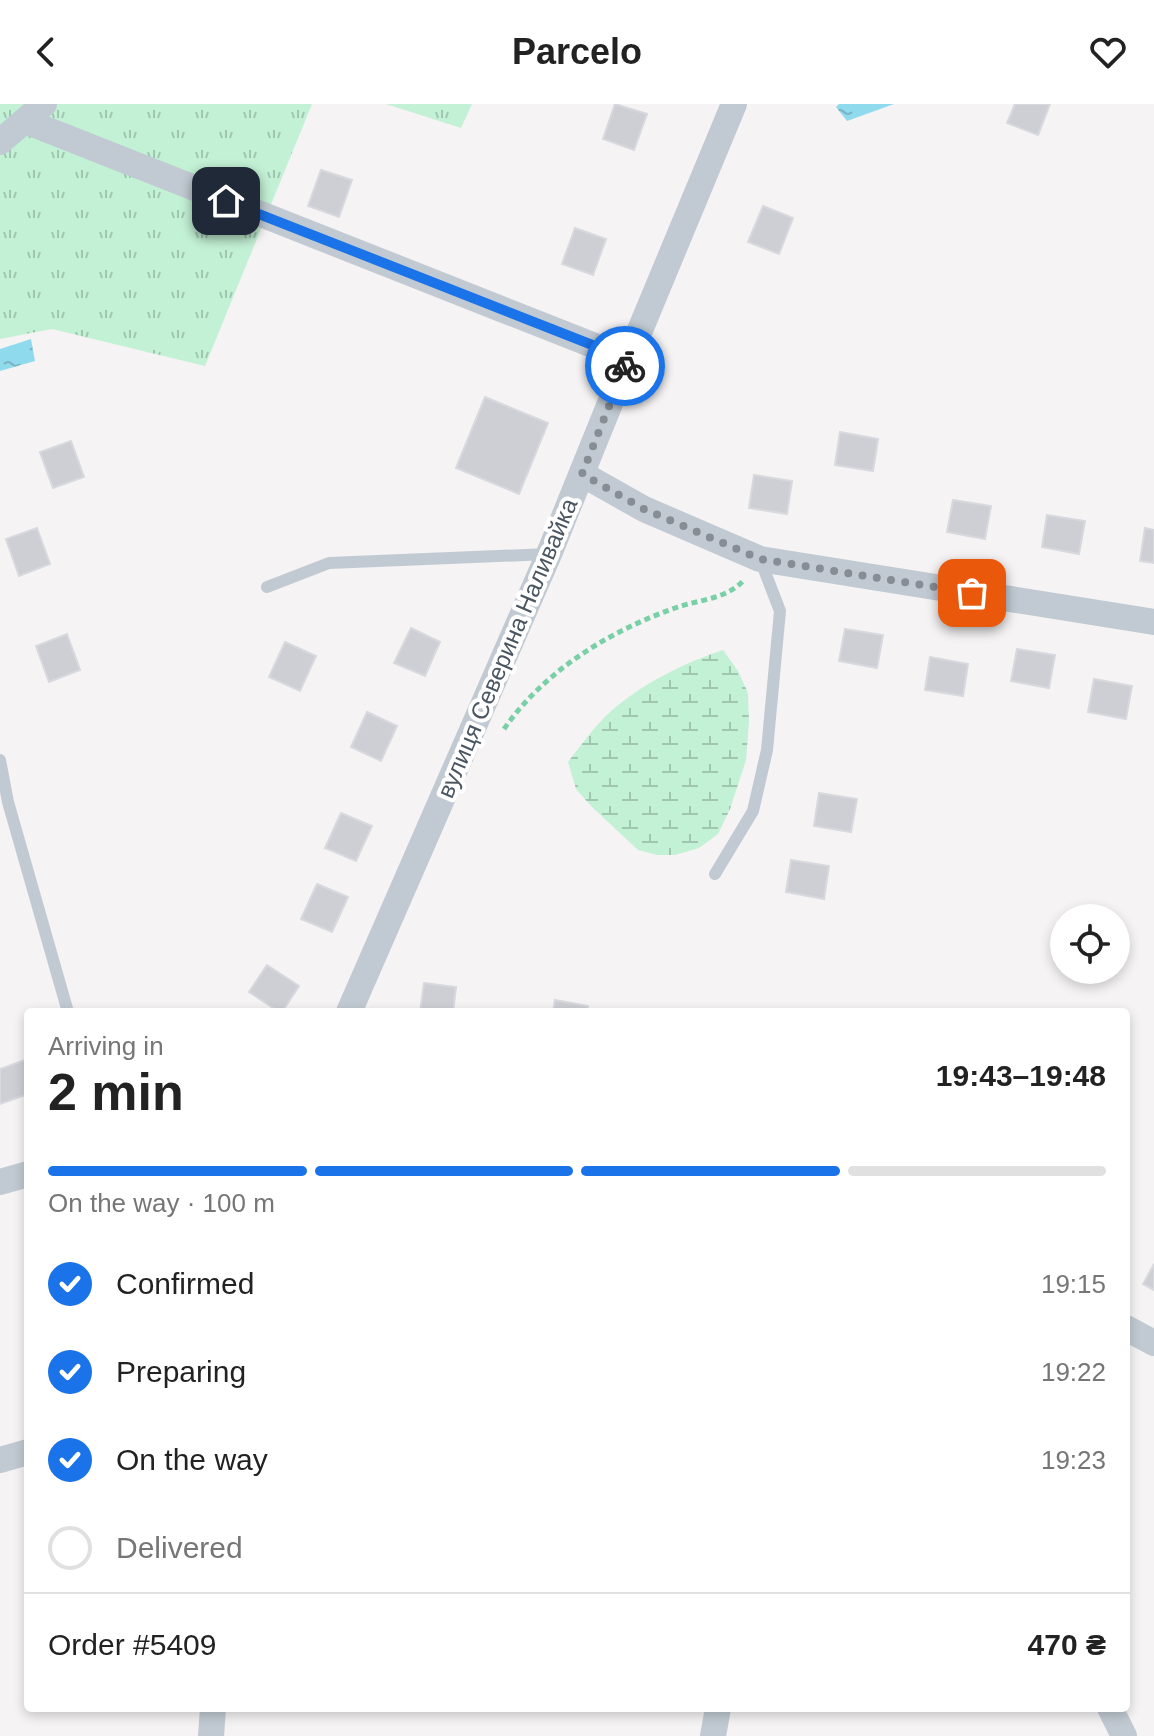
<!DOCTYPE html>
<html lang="en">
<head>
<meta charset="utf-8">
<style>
  :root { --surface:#fff; --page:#f2f2f2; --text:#222; --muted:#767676; --line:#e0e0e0; --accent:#1a73e8 }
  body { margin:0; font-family:Arial,sans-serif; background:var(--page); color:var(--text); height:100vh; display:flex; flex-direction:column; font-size:30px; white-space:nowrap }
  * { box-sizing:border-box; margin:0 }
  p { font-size:26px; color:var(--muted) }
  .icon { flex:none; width:44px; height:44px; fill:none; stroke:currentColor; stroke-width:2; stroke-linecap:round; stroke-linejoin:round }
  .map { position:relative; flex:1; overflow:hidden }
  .side { position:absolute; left:24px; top:904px; width:1106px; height:704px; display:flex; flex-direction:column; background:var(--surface); border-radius:8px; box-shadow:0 4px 12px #0003 }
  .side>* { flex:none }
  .controls { position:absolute; left:1050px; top:800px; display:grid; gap:16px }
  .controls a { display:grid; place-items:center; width:80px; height:80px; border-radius:50%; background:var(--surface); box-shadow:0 4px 12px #0003; font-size:40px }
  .pin { position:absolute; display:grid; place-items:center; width:68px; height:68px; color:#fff; margin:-34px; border-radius:16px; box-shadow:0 4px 12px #0006 }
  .courier { position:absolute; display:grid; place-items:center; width:80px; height:80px; margin:-40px; border:6px solid #1a73e8; border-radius:50%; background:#fff; color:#222; box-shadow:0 2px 10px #0007 }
  .overview em { font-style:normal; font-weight:800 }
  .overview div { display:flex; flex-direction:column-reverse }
  .overview { display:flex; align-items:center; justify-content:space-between; height:136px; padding:0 24px }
  h1 { font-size:52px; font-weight:800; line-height:60px }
  .bar { display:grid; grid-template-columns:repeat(4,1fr); gap:12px 8px; align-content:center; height:96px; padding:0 24px }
  .bar i { height:10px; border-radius:6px; background:var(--line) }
  .bar .on { background:var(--accent) }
  .bar p { grid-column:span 4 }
  .line { display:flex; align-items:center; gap:20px; padding:0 24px; border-top:2px solid var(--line) }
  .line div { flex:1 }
  ol { padding:0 24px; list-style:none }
  li { display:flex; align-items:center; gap:24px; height:88px }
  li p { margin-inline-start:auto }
  li .icon { padding:8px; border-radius:50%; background:var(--accent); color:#fff; stroke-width:4 }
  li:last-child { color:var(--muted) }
  li i { width:44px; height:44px; border:4px solid var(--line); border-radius:50% }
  header { display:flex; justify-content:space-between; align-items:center; height:104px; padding:0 24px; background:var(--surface); font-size:36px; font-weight:800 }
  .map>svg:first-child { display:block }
</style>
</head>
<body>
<header><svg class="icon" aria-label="back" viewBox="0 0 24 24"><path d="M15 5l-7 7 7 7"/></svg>Parcelo<svg class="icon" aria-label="heart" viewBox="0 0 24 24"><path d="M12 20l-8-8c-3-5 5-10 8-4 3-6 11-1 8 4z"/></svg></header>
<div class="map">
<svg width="1154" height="1632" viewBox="0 0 1154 1632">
  <defs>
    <pattern id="grass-tufts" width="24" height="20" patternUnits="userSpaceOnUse" patternTransform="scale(2)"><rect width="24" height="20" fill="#c3f1d5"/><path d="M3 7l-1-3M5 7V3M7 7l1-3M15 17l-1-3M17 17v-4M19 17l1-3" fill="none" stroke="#a0c6b0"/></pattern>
    <pattern id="wetland-marsh" width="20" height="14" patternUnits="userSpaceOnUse" patternTransform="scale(2)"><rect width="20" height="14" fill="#c3f1d5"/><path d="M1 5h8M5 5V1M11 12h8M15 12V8" fill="none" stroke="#a0c6b0"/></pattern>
    <pattern id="water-ripples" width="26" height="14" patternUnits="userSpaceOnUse" patternTransform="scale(2)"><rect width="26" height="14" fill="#90daee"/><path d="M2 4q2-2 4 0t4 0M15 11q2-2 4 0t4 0" fill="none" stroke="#78b4c4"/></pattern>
  </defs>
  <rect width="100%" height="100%" fill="#f5f3f3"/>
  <path fill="url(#grass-tufts)" d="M0,0h312l-107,262 -153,-37 -52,10z
    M386,0h86l-11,24z"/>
  <path fill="url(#wetland-marsh)" d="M723,546l15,21 10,22 1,29 -3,38 -16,49 -12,25 -19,14 -24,7h-18l-19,-5 -46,-43 -16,-18 -8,-27c15,-19 30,-41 49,-56 32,-26 68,-43 106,-56z"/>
  <path fill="url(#water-ripples)" d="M839,0h55l-47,17 -11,-14z
    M31,235l4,22 -35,10v-22z"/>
  <path fill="#cdcfd5" stroke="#d7d9de" stroke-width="2" d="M615,0l32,10 -13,36 -31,-11z
    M1015,0h35l-12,31 -31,-12z
    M321,66l31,10 -13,37 -31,-11z
    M763,102l30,12 -14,36 -31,-12z
    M575,124l31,11 -13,36 -31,-11z
    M485,293l63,26 -29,71 -63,-26z
    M840,328l38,7 -5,32 -38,-6z
    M71,337l13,36 -31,11 -13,-36z
    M754,371l38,6 -5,33 -38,-6z
    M953,396l38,6 -6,33 -38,-7z
    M1047,411l38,6 -6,33 -37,-7z
    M37,424l13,36 -31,12 -13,-37z
    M1145,424l9,2v33l-14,-2z
    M411,524l29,14 -15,34 -31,-13z
    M845,525l38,6 -6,33 -38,-7z
    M67,530l13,36 -31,12 -13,-36z
    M285,538l31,14 -16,35 -31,-14z
    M1017,545l38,6 -6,33 -38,-7z
    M930,553l38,7 -5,32 -38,-6z
    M1094,575l38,7 -6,33 -38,-7z
    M367,608l30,14 -16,35 -30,-14z
    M819,689l38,6 -6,33 -37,-6z
    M341,709l31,13 -16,35 -31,-13z
    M791,756l38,6 -5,33 -38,-7z
    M317,780l31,13 -16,35 -31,-13z
    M267,861l32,21 -17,26h-3l-30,-20z
    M424,879l32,4 -3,25h-33z
    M555,896l33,6 -1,6h-34z
    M25,956l3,8v26l-28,10v-35z
    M1154,1160v26l-11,-6z"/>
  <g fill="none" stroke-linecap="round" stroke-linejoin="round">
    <path stroke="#7ad0a6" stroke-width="5" stroke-dasharray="6 4" stroke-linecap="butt" d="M504,625c41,-59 107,-99 174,-122 24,-8 49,-8 67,-28"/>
    <path stroke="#c1cad2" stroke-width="12" d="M267,483l62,-24 220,-9
      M0,656l8,42 60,210
      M715,770l38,-63 14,-61 13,-139 -20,-52"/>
    <path stroke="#c1cad2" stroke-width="26" d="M25,17l603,238
      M0,38l44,-38
      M582,370l62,35 116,50 394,63
      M349,908l200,-458 79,-195 106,-255
      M0,1078l28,-8
      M1126,1224l28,15
      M0,1356l28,-8
      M1110,1604l14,28
      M211,1632l2,-28
      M713,1632l5,-28"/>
  </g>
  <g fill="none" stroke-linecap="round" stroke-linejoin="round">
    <path stroke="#868d94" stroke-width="8" stroke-dasharray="0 14.4" d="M625,262l-43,108 62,35 116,50 212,34"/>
    <path stroke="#1a73e8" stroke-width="10" d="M226,97l402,158 -3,7"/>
  </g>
  <g text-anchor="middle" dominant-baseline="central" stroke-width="8" stroke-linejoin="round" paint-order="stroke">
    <g font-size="24" fill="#4a5661" stroke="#fff">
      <text transform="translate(507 544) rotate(-67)">вулиця Северина Наливайка</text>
    </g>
  </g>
</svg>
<div class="controls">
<a><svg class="icon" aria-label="locate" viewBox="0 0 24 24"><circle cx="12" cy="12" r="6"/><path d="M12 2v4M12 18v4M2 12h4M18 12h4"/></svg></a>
</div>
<div class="pin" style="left:972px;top:489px;background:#ea580c"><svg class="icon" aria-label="bag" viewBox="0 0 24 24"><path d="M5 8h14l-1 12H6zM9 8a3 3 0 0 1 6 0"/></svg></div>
<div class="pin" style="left:226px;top:97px;background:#1f2937"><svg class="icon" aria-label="home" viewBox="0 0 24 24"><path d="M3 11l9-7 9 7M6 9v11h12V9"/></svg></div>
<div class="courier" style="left:625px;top:262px"><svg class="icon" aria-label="bike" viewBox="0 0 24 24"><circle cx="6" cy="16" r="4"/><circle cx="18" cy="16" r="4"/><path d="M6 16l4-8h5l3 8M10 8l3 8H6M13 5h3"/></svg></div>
<section class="side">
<div class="overview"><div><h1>2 min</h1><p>Arriving in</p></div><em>19:43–19:48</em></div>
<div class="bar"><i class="on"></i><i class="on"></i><i class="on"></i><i></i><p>On the way · 100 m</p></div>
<ol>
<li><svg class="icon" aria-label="check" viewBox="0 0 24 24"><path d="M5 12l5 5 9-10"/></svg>Confirmed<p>19:15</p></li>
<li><svg class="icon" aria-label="check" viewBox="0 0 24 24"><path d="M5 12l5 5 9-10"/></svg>Preparing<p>19:22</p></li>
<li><svg class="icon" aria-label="check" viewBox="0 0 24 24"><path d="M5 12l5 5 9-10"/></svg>On the way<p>19:23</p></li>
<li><i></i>Delivered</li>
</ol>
<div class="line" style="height:104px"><div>Order #5409</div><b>470 ₴</b></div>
</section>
</div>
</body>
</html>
